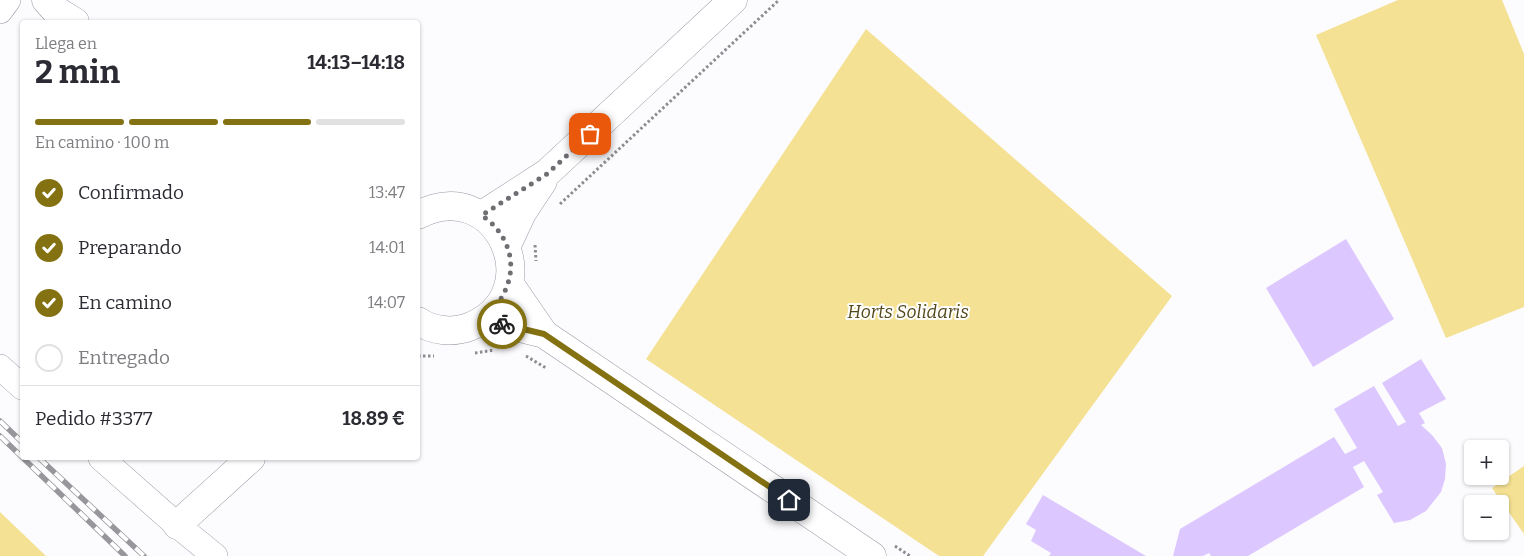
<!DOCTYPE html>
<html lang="es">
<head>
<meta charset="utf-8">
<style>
  :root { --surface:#fff; --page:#f2f2f3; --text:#2b2b33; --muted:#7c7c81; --line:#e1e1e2; --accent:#847111 }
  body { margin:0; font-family:Bitter,serif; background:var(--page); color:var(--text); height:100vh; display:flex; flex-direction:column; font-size:19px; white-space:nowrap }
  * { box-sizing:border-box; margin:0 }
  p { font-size:16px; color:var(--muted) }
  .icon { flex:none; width:28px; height:28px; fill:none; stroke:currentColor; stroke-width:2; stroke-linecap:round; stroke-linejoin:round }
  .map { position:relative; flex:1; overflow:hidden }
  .drawer { position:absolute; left:20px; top:20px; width:400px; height:440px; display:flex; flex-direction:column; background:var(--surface); border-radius:5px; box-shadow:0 1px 4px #0004 }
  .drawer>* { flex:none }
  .controls { position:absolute; left:1464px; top:440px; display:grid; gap:10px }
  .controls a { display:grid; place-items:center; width:45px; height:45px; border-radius:5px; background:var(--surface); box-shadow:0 1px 4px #0004; font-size:25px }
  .pin { position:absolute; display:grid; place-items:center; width:42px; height:42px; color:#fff; margin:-21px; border-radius:10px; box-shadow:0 2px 8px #0006 }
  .courier { position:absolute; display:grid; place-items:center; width:50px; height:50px; margin:-25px; border:4px solid #847111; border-radius:50%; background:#fff; color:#222; box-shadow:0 1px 6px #0007 }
  .summary em { font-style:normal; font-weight:700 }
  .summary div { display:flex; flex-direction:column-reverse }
  .summary { display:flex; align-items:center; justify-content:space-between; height:85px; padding:0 15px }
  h1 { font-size:32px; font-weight:700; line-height:38px }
  .bar { display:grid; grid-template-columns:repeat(4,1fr); gap:8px 5px; align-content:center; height:60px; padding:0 15px }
  .bar i { height:6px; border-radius:4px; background:var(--line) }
  .bar .on { background:var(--accent) }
  .bar p { grid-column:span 4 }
  .line { display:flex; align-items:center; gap:12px; padding:0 15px; border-top:1px solid var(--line) }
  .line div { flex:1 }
  ol { padding:0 15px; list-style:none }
  li { display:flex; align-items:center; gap:15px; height:55px }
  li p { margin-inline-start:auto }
  li .icon { padding:5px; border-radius:50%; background:var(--accent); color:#fff; stroke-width:4 }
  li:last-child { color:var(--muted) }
  li i { width:28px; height:28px; border:2px solid var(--line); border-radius:50% }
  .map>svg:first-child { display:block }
</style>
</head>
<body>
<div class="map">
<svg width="1524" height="556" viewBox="0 0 1524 556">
  <rect width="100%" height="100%" fill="#fcfbfe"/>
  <path fill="#f4e193" d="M1398,0h104l22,54v253l-78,31 -130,-303z
    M866,29l306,267 -189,260h-44l-293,-197z
    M1524,466v68l-32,-46z
    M0,512l46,44h-46z"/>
  <path fill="#dcc8ff" d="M1346,239l48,80 -81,48 -47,-79z
    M1421,359l25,40 -27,14 6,10 -4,2 11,10 10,13 4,16 -1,15 -4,13 -15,19 -16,9 -16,3 -17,-28 6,-3 -19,-31 -11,6 11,20 -116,69h-37l-2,-3 -6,3h-30l7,-27 154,-92 11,17 12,-6 -23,-39 40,-23 24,40 8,-4 -24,-39z
    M1043,495l103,61h-97l2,-3 -20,-12 5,-11 -10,-6z"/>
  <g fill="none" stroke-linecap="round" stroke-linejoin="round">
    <defs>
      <path id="street" d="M0,11l8,-11
        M0,367l22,20
        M101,458l76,67 38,31"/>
      <path id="secondary" d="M46,0l8,9 21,13
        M418,215c79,-42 134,79 51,112 -16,6 -37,4 -51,-6
        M482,215l65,-42 186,-173
        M507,245l15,-32 21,-32
        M509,283l35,51
        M480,322l32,4 32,8 328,222
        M177,525l74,-67"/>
    </defs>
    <use href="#street" stroke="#9d98a7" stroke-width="26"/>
    <use href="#secondary" stroke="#9d98a7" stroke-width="29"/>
    <path stroke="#8d8c90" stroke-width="3" stroke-dasharray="2.5 2.5" stroke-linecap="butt" d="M560,204l219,-204
      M535,245l1,16
      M475,353l19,-3
      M418,356h16
      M526,356l20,12
      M895,546l15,10"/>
    <use href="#street" stroke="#fff" stroke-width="25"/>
    <use href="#secondary" stroke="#fff" stroke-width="28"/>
    <defs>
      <path id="rail" d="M0,421l22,21
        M0,436l125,120
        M39,458l105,98"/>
    </defs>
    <use href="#rail" stroke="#97969a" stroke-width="5.5"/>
    <use href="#rail" stroke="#fff" stroke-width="4" stroke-dasharray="11" stroke-linecap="butt"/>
  </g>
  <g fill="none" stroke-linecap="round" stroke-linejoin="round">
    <path stroke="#706e73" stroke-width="5" stroke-dasharray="0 9" d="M502,324l-22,-2c30,-24 43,-62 16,-94 -4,-5 -10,-9 -14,-13l65,-41 43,-40"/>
    <path stroke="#847111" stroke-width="6" d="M502,324l42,10 245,166"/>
  </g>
  <g text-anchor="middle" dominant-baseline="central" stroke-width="4" stroke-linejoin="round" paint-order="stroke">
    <g font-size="18" font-style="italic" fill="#53481c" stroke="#fff">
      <text x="908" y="312">Horts Solidaris</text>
    </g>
  </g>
</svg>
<div class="controls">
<a>+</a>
<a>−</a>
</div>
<div class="pin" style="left:590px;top:134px;background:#ea580c"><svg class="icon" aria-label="bag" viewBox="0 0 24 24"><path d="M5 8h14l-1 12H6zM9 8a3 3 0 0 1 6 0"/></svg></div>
<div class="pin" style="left:789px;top:500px;background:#1f2937"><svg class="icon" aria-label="home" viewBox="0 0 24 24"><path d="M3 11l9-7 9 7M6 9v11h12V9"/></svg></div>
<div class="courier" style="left:502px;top:324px"><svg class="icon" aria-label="bike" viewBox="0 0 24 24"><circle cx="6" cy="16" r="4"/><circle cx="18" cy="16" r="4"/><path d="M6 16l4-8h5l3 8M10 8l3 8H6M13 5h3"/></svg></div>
<section class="drawer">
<div class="summary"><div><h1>2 min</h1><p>Llega en</p></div><em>14:13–14:18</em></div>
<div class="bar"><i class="on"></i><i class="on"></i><i class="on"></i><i></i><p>En camino · 100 m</p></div>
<ol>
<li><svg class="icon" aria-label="check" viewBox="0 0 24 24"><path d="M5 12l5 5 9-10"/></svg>Confirmado<p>13:47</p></li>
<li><svg class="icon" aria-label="check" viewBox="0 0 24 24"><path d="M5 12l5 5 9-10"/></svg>Preparando<p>14:01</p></li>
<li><svg class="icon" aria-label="check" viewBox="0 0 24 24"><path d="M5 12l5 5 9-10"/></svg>En camino<p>14:07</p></li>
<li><i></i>Entregado</li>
</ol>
<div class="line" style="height:65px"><div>Pedido #3377</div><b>18.89 €</b></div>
</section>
</div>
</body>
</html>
